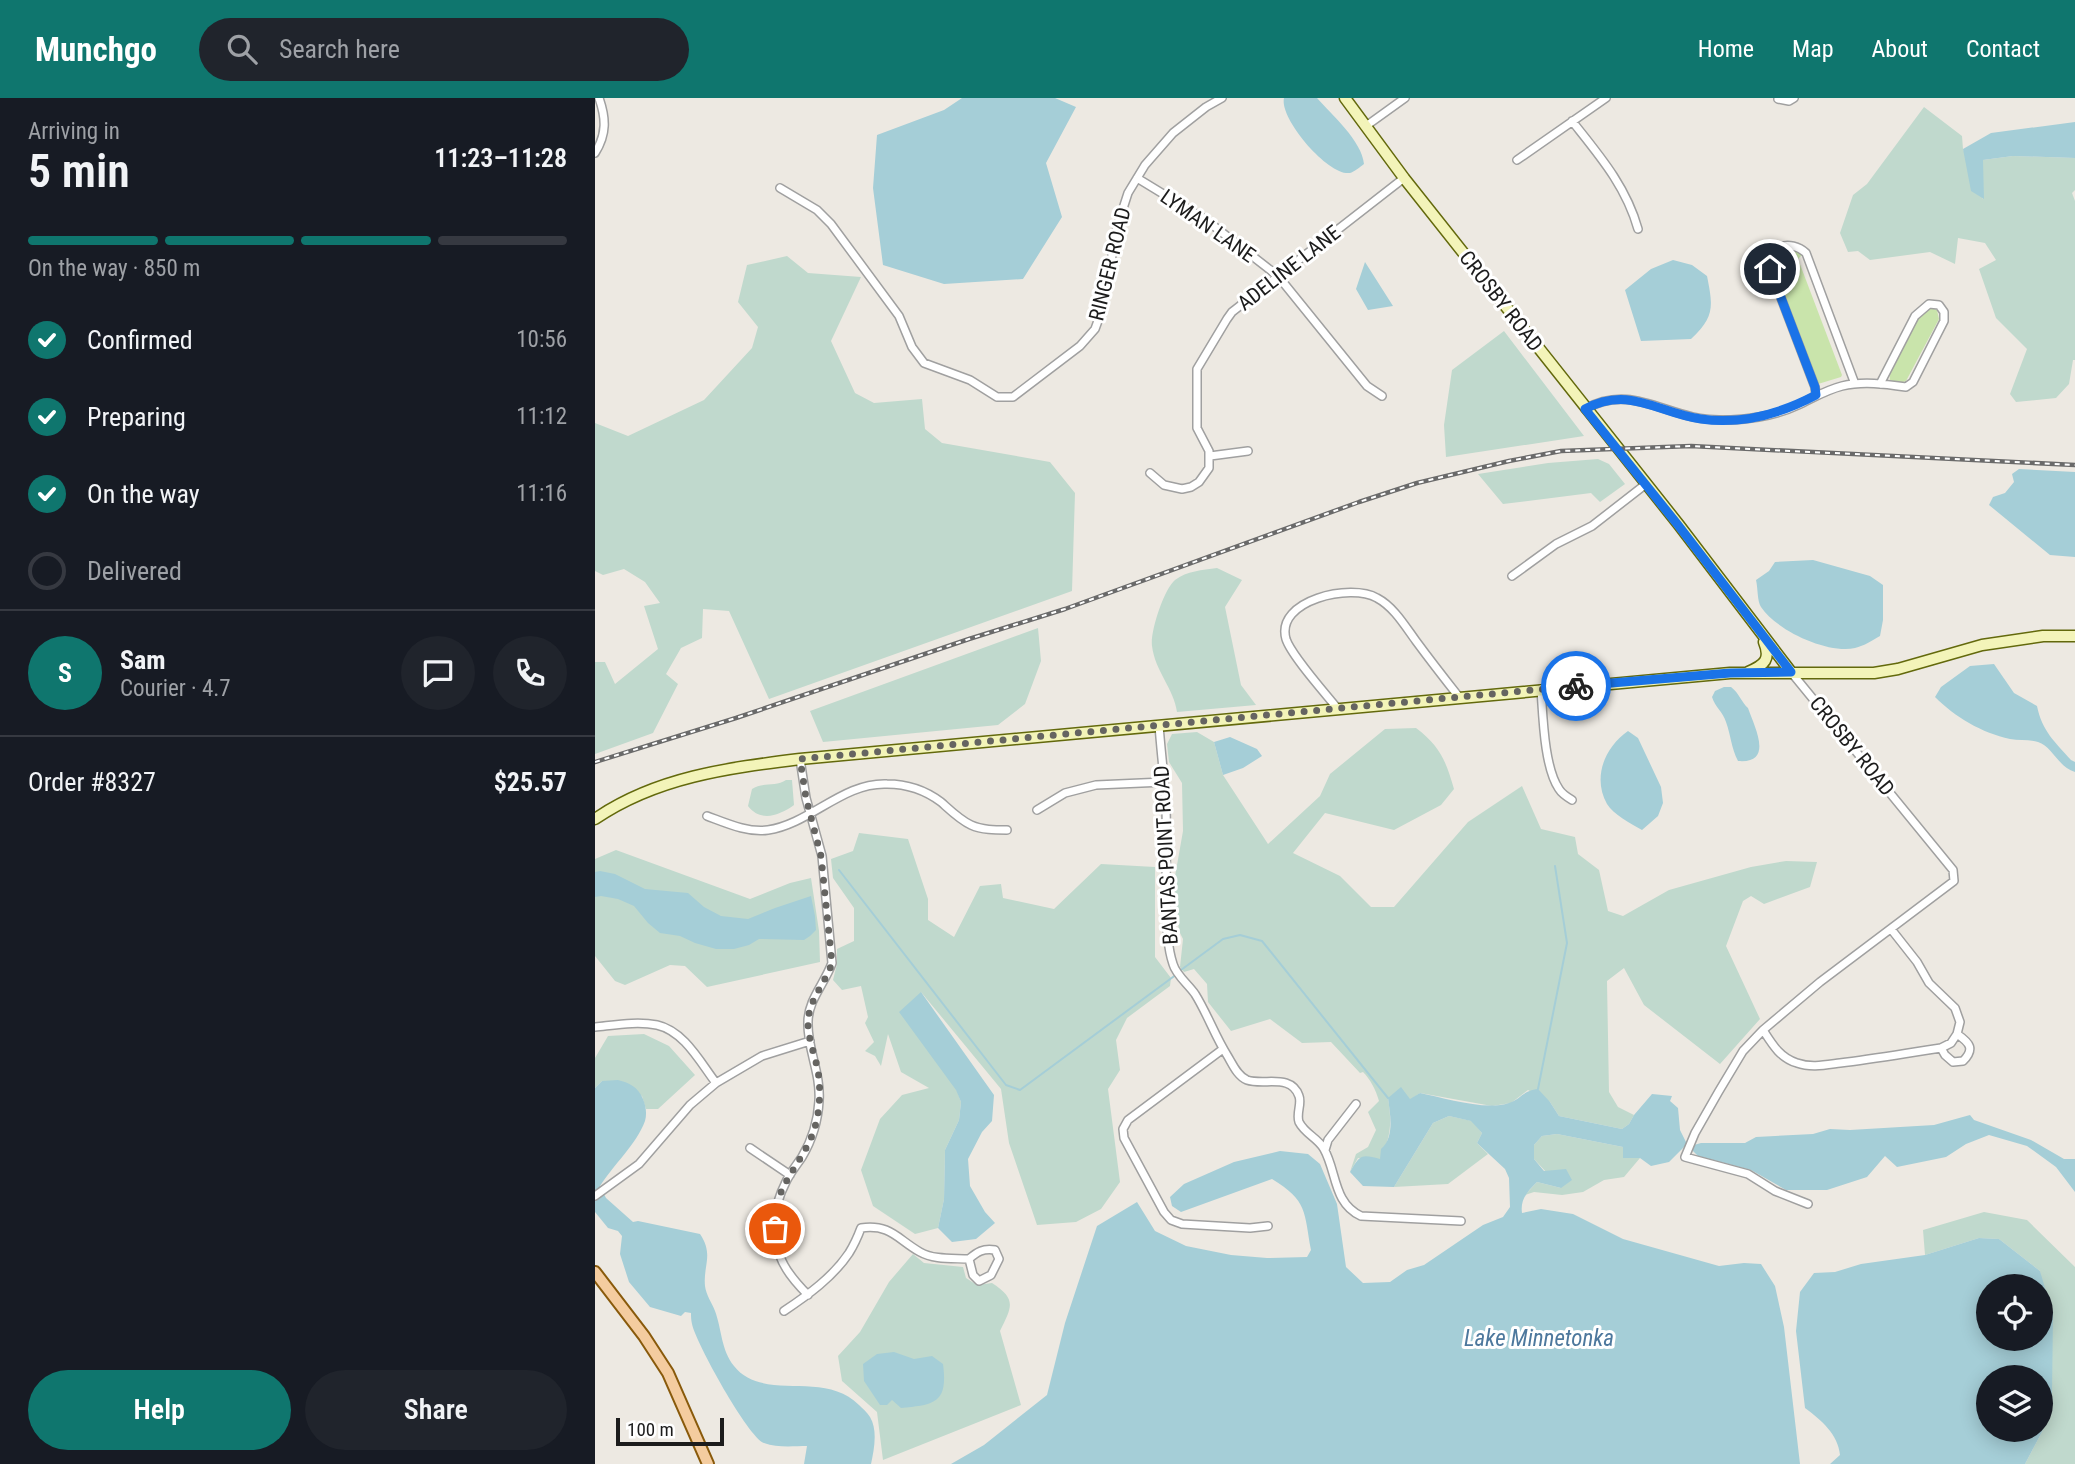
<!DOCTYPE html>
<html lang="en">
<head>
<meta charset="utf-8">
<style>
  :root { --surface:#171b24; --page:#20242c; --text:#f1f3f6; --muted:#9ea1a6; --line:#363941; --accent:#0f766e }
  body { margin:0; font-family:"Roboto Condensed",sans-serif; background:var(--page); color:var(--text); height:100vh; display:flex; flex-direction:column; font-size:26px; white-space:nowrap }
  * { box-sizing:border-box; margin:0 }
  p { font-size:23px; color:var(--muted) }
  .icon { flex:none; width:38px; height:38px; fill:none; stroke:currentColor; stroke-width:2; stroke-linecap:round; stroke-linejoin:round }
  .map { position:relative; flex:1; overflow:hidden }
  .side { display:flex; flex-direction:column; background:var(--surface); width:595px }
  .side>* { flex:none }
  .buttons { position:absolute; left:1381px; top:1176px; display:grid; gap:14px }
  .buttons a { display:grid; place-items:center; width:77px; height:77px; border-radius:50%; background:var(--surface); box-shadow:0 4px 18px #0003; font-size:35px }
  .scale { position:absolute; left:21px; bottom:18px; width:108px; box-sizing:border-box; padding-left:7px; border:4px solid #1c1c1c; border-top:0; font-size:19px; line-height:24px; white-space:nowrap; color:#1c1c1c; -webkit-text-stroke:5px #fff; paint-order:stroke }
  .pin { position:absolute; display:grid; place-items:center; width:60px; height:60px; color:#fff; margin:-30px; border:4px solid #fff; border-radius:50%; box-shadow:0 2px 7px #0007 }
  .courier { position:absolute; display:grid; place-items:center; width:70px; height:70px; margin:-35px; border:5px solid #1a73e8; border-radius:50%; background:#fff; color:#222; box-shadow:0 2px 9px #0007 }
  .summary em { font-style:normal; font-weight:600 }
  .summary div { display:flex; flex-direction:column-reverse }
  .summary { display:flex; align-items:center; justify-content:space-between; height:119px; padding:0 28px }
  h1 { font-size:46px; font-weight:600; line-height:52px }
  .bar { display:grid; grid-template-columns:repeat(4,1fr); gap:10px 7px; align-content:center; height:84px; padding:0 28px }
  .bar i { height:9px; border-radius:5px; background:var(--line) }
  .bar .selected { background:var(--accent) }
  .bar p { grid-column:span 4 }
  .line { display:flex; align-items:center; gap:18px; padding:0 28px; border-top:2px solid var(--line) }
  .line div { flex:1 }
  .round { display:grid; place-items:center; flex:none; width:74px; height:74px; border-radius:37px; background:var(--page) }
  ol { padding:0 28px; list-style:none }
  li { display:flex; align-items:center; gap:21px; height:77px }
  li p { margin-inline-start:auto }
  li .icon { padding:7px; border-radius:50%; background:var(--accent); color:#fff; stroke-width:4 }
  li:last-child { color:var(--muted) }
  li i { width:38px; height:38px; border:4px solid var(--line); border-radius:50% }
  .cta { display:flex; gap:14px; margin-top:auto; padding:14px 28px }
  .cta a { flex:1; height:80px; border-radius:42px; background:var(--accent); color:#fff; font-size:28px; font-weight:600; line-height:80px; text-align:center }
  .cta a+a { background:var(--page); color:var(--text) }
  header { display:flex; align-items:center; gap:42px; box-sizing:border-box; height:98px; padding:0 35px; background:var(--accent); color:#fff }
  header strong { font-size:33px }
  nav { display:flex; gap:38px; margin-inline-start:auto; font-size:24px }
  .search { width:490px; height:63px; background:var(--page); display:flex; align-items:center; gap:18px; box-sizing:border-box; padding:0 24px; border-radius:38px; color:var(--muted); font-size:26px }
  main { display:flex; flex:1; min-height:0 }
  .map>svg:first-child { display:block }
</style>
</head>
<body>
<header>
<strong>Munchgo</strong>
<div class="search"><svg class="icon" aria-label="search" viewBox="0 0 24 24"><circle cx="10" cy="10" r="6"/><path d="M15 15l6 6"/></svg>Search here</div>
<nav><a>Home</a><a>Map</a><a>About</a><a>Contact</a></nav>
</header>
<main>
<section class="side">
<div class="summary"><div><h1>5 min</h1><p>Arriving in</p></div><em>11:23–11:28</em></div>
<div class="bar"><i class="selected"></i><i class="selected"></i><i class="selected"></i><i></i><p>On the way · 850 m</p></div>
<ol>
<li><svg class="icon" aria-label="check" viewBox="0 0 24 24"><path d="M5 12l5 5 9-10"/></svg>Confirmed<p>10:56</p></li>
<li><svg class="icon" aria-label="check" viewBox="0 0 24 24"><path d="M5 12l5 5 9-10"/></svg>Preparing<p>11:12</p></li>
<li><svg class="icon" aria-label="check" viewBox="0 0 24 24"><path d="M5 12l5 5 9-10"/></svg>On the way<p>11:16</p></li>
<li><i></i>Delivered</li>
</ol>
<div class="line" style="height:126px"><b class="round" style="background:var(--accent);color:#fff">S</b><div><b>Sam</b><p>Courier · 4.7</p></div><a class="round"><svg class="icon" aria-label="chat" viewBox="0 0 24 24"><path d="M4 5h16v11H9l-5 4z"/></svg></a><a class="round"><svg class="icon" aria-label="phone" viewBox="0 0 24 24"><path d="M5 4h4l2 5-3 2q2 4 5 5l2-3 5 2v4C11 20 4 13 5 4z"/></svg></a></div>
<div class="line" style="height:91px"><div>Order #8327</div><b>$25.57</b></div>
<div class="cta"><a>Help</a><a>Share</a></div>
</section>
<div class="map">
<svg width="1480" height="1366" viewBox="0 0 1480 1366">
  <rect width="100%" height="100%" fill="#ede9e2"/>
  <path fill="#c9e4ab" d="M1192,152l10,1 5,4 -4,4 44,116 -1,2 -23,7 -45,-114v-7l2,-6z
    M1332,209l10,3 2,9 -33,62c-7,3 -9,2 -16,-1l-1,-10 34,-61z"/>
  <path fill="#c0d9cd" d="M1329,9l38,29 1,13 20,50v-39l30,-4 62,2v32l-3,3 3,8v159h-2l-4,24 -13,14 -40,4 -6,-8 17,-45 -31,-31 -17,-49 17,-9 -11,-17 -27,-5 -3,26 -25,-12 -60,8 -12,-9 -10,1 -8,-19 13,-38 14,-11z
    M192,158l21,17 53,4 -30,64 24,52 19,10 48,-4 3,30 17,14 108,19 25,31 -3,98 -303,108 -40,-88 -26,-2 -1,29 -21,10 -15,26 12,10 -25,49 -58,21v-92h10l10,22 43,-35 -14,-43 16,-3 -15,-21 -21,-13 -21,6 -8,-4v-148l33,13 76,-36 48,-52 6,-21 -20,-25 9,-37z
    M909,233l80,105 -138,21 -2,-32 8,-55z
    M1003,361l11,5 16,20 -25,18 -9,-9 -88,11 -25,-30 70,-11z
    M622,470l25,12 -17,27 16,78 15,20 -79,7c-3,-23 -22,-41 -25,-66 -2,-14 12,-57 23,-66 12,-9 27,-10 42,-12z
    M443,530l3,33 -16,43 -27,21 -175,17 -13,-31z
    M821,630c24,18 30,33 38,61l-13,16 -47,25 -69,-17 -32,40 47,23 31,31h23l74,-85 54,-36 19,43 34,8 3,17 21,16 9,41 15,5 46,-26 82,-23 35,-6 31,1 -7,25 -46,17 -13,-8 -8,5 -17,45 34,73 -40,45 -76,-59 -20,-37 -17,13 2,111 9,15 16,8 -5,9 -7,5 -63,-13 -9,-14 -22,-12 -17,13 -19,3 -72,-13 -10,7 -22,-2c4,26 3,38 -8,62l-22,-2 -8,14 6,-18 12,-7 8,-17 -8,-18 11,-11c-3,-11 -9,-22 -16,-29l-3,1 -29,-31 -29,1 -32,-24 -39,12 -23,-29 -1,-18 -13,-15 -10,3 -4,-5 3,-28 -4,-8 -5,-49 9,-51 -1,-48 -13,-21 -2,-18 5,-10 25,-2 17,10 9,33 45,69 52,-48 10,-22 55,-45z
    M191,682h6l2,25c-14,10 -33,18 -46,1l4,-17c10,-7 24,-2 34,-9z
    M264,735l49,6 20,60v21l26,17 26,-51 21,-2 2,14 51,11 47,-45 54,3v90l16,21 -1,8 -43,32 -11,22 4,30 -12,19 12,93 -19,27 -25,13 -39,3 -28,-82 -8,-54 -80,-97 40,110 -2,18 -14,30 -1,49 -6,29 -23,6 -42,-28 -12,-36 19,-51 22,-24 27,-7 -28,-16 -13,-38 -7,32 -6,-10 -10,-5 9,-9 -9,-19 3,-6 -7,-31 -19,4 -9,-10 4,-16v-15l17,-8v-33l-21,-30 -2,-19 22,-8z
    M21,752l134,49 40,-16 21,-5 8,53 1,31 -113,25 -22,-21 -15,-1 -45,20 -10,-4 -20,-25v-97z
    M49,936l25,12 26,29 -37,34h-12l-4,-13 -40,-15 -7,7v-30l13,-22z
    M854,1018l23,5 10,12 -5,10 11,11 -40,30 -54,3 39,-64z
    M962,1036l66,13v11h17l-16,19 -20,3 -21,12 -21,3 -28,-3 -9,3 12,-13 24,6 -27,-29v-14l8,-9z
    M1389,1114l43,8 48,47v197h-50l17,-32 10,-40 -12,-121 -41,-32 -20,-1 -54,17 -2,-25z
    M318,1156l11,9 39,4 3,11 11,7 15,-2c25,16 20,24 8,48l21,74 -138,55 -6,-48 -35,-31 -4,-25 22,-24 29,-50z"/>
  <path fill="#a5ced7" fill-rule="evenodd" d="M367,0h93l21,9 -30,56 16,54 -39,62 -79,5 -61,-19 -10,-77 4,-53 67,-25z
    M689,0h33c15,17 45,43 47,66 -4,3 -10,8 -14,9 -22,3 -71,-55 -66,-75z
    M1480,24v36l-62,-2 -30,4 1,39 -13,-8 -8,-42 28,-16z
    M1078,162l19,5 15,11c6,30 8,41 -16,63l-50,2 -16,-51 26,-21z
    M770,164l28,44 -25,4 -12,-21z
    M1424,371l56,3v85l-25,-2 -61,-50 4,-8 12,-4 9,-11 -2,-8z
    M1218,462l57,16 13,9v35l-3,16c-7,4 -16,10 -25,12 -27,6 -78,-17 -94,-41 -4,-6 -3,-19 -5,-27l13,-9 6,-9z
    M1399,566l20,29 23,13c5,25 18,36 34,54l4,2v10c-17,-5 -23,-26 -37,-30 -9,-3 -19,-1 -28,-3 -28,-6 -55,-22 -75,-42l6,-10 29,-21z
    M1129,589h7c8,6 11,16 17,21 6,18 27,56 -10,53 -7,-14 -7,-25 -12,-39 -3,-10 -11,-15 -14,-25l3,-6z
    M1033,633l10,7 23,49 2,16 -5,13 -16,14c-11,-6 -29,-16 -35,-26 -15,-27 -2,-57 21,-73z
    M635,639l27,12 5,7 -19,12 -20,7 -9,-33z
    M5,773l15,3 30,15 43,4 16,14 17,9 27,3 27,-11 36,-12 4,20 1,14 -6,6 -6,4 -45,-1 -10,6 -15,4h-18l-21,-6 -15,-7 -20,-3 -12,-10 -14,-17 -16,-7 -17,-3 -6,1v-25z
    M326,894l73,103 -2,26 -10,11 -14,27 2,27 15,26 10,11 -19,16 -24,3 -14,-14 6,-29 1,-49 14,-30 2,-18 -5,-12 -57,-78z
    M23,982c12,3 20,7 25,19 3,7 4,15 2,22 -9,24 -31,43 -45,65l6,12 27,24 5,-1 62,13c14,21 3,31 5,52 1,9 7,17 10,25 7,19 6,39 19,55 29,37 90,3 125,39 3,3 8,7 11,12 8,13 4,33 1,47h-67l3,-18c-13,0 -30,2 -43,-3 -16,-6 -68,-100 -72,-119 -1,-4 -1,-8 -1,-11l-6,-1 -4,4 -31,-9 -21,-25 -9,-28 2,-18 -4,-5 -10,-3 -13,-16v-124l7,-7z
    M806,989l9,12 10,-6c25,5 65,18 89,10 12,-4 13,-12 29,-14l12,13 9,14 63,13 7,-5 5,-9 18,-21 20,2 -2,5 8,7 2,22 6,12 8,3 7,-2h44l11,-6 57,-3 17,-5 20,1 84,-5 36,-10 4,5 57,20 33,19h11v33l-19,-25 -29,-21 -38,-11 -23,9 -20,13 -49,10 -12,-11 -18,21 -40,13h-41l-35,-20 -53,-14 -6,-6 -8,-3 -15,15 -18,4 -11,-8h-17v-11l-66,-13 -15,2 -8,9v14l10,12 22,-2 6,11 -11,8 -24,-6c-9,9 -17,17 -15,31l19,-4 32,5 50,25 96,27 25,-3 17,1 14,22 9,41 16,137h-849l33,-19 63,-50 18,-72 32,-97 40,-24 18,29 31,15 45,9 36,3 40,-1 4,-7c-7,-38 -3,-49 -39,-71l-91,33 -9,-6 -2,-9 14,-13 50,-22 46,-11 28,3 12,10 17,40 9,63 17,16 27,-1 17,-12 17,-5 59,-40 20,-8 7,-10 -1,-29 -4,-9 -28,-26 5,-10 -11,-12 -22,-5 -16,7 -39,64 -31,-1 -13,-14c10,-17 11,-18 30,-13l1,-10c14,-12 9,-35 7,-51z
    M1384,1140l20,1 41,32 13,44 -1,78 -10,39 -17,32h-195l10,-9c-2,-21 -19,-35 -35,-47l-9,-77 4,-39 14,-19 21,-1 26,-8 64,-9zM1393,1188h53v53h-53zM1393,1279h53v53h-53z
    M299,1254l20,7 18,-3 11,8c5,38 -7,41 -42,44l-9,-8 -5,5h-7l-16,-24 -1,-17 14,-10z"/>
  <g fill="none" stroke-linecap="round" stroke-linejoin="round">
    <path stroke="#a5ced7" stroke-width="2" d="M244,772l167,215 14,5 157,-116
      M586,872l42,-31 17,-4 22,6 126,157
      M943,991l29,-146 -12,-77"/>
    <defs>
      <path id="street" d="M1183,1l11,2 5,-3
        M977,23c27,34 54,65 66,108
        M771,28l39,-28
        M0,55c12,-19 11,-35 4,-55
        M922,62l89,-62
        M542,80l69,42 72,56 89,110 15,10
        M185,90l37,22 14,14 68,92 13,31 12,16 46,17 27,17h16l67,-51 15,-17 8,-22 14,-80 11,-34 17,-28 28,-32 33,-26 16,-9
        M1221,297l-1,-8 -45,-118c-5,-24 21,-30 36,-16l49,131
        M990,311c40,-22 69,-1 108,8 12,3 25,3 38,3 23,-1 46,-5 67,-15 15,-7 28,-15 44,-19 21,-5 43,-2 64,1l7,-5 31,-61v-9l-5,-7 -10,-1 -14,12 -35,68
        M615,358l38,-5
        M555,375l14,12 18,4 9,-2 8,-5 10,-14v-17l-12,-23v-59l30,-50 5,-7 172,-134
        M917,478l44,-32 36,-18 54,-42
        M1196,574l162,198 1,11 -134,101 -57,48 -20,21 -24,40 -24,42 -10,24 63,17 27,17 33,13
        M946,591c2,27 3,78 18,100 3,5 8,8 13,11
        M742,610c-12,-15 -46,-53 -51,-69 -11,-39 65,-56 91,-41 17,9 28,28 39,43 14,19 28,37 43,56
        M564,627c2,28 6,57 7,85 1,28 0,57 0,85 1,23 0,48 7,69 3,11 15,20 22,30 12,19 20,42 32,61 5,8 10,21 20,25 17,6 44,-7 52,16 3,8 -3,17 0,26 6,12 19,16 25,27 13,23 9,54 37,67l100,5
        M205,661l6,39 16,58 10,107c-7,20 -24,37 -24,59 -1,27 13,51 11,79 -1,19 -7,39 -17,56 -6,9 -13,17 -17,27 -11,21 -14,50 -5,72 5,15 17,28 28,39
        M442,712l28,-17 31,-8 68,-3
        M112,718c19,7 41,17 61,14 42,-6 75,-48 119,-46 20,0 38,6 54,18 9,8 19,18 30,23 11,5 24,5 36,5
        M0,929c20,-2 42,-6 62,-2 27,6 43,37 59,58
        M1168,932c9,14 17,28 34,33 14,5 28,2 43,0 34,-4 67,-10 101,-15l10,-5 6,-9 3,-12 -5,-14 -26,-25 -12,-21 -26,-33
        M1346,950l4,7 8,7 10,-1c12,-12 7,-18 -6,-27
        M628,951l-95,71 -5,9 1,9 40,74 7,8 11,4 68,4 18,-2
        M155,1050l40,27
        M730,1052l3,-10 28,-36
        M0,1098l44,-32 51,-59 26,-22 46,-27 48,-15
        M189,1213c24,-16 49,-34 65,-58 5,-8 9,-17 12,-25 30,-4 36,11 59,24 14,8 33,6 49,7l4,16 6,6 12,-6 8,-16 -4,-9c-12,-2 -18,2 -26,9"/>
      <path id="secondary" d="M750,0l59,80 275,347 112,147
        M1153,574c17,-7 23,-13 16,-30
        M0,721c61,-42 133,-51 205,-60l930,-86h144l24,-4 84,-24 61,-9h32"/>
      <path id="primary" d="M0,1174l49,64 24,37 40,91"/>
    </defs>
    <use href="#street" stroke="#a0a0a0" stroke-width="10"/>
    <use href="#secondary" stroke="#63690c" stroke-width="13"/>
    <use href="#primary" stroke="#895a0b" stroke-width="14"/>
    <use href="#street" stroke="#fff" stroke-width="7"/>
    <use href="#secondary" stroke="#f3f4b9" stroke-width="10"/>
    <use href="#primary" stroke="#f4cc9f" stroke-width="10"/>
    <defs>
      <path id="rail" d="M0,664l141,-44 233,-79 96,-30 294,-107 58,-19 92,-22 52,-10 130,-5 384,19"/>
    </defs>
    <use href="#rail" stroke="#6a6a6a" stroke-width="4.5"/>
    <use href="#rail" stroke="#fff" stroke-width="2" stroke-dasharray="5" stroke-linecap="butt"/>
  </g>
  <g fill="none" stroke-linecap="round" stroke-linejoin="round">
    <path stroke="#656461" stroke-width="7" stroke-dasharray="0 12.6" d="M180,1131c0,-7 -1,-15 1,-21 6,-29 29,-50 38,-78 6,-18 7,-41 4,-59 -3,-16 -10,-32 -10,-48 0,-22 17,-39 24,-60l-11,-107 -15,-58 -6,-39 776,-73"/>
    <path stroke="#1a73e8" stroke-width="9" d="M981,588l154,-13 61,-1 -113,-147 -93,-116c44,-24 73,4 116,10 41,6 79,-5 115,-24l-1,-8 -45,-118"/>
  </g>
  <g text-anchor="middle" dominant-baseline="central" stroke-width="6" stroke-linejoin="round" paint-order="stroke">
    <g font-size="21" fill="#1c1c1c" stroke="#fff">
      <text transform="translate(613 128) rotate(35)">LYMAN LANE</text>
      <text transform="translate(515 166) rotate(-76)">RINGER ROAD</text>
      <text transform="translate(694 170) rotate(-38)">ADELINE LANE</text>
      <text transform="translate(906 203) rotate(52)">CROSBY ROAD</text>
      <text transform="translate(1257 648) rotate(51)">CROSBY ROAD</text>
      <text transform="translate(571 757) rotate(-93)">BANTAS POINT ROAD</text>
    </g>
    <g font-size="23" font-style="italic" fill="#4d789d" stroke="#fff">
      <text x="944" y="1240">Lake Minnetonka</text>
    </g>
  </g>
</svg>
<div class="buttons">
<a><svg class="icon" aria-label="locate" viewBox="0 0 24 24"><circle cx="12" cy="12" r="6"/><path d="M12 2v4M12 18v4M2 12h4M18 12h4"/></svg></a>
<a><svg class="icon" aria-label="layers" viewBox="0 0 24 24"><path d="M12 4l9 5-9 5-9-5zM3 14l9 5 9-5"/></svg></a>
</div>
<div class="scale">100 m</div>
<div class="pin" style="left:180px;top:1131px;background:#ea580c"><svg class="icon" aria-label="bag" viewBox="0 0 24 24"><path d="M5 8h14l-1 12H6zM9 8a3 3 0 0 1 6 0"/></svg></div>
<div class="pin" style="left:1175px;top:171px;background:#1f2937"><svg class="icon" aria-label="home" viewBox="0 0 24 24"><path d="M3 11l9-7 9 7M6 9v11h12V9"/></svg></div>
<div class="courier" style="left:981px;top:588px"><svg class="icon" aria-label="bike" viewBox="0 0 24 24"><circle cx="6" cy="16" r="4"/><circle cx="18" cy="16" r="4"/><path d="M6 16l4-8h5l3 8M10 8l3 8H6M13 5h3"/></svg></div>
</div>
</main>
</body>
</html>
